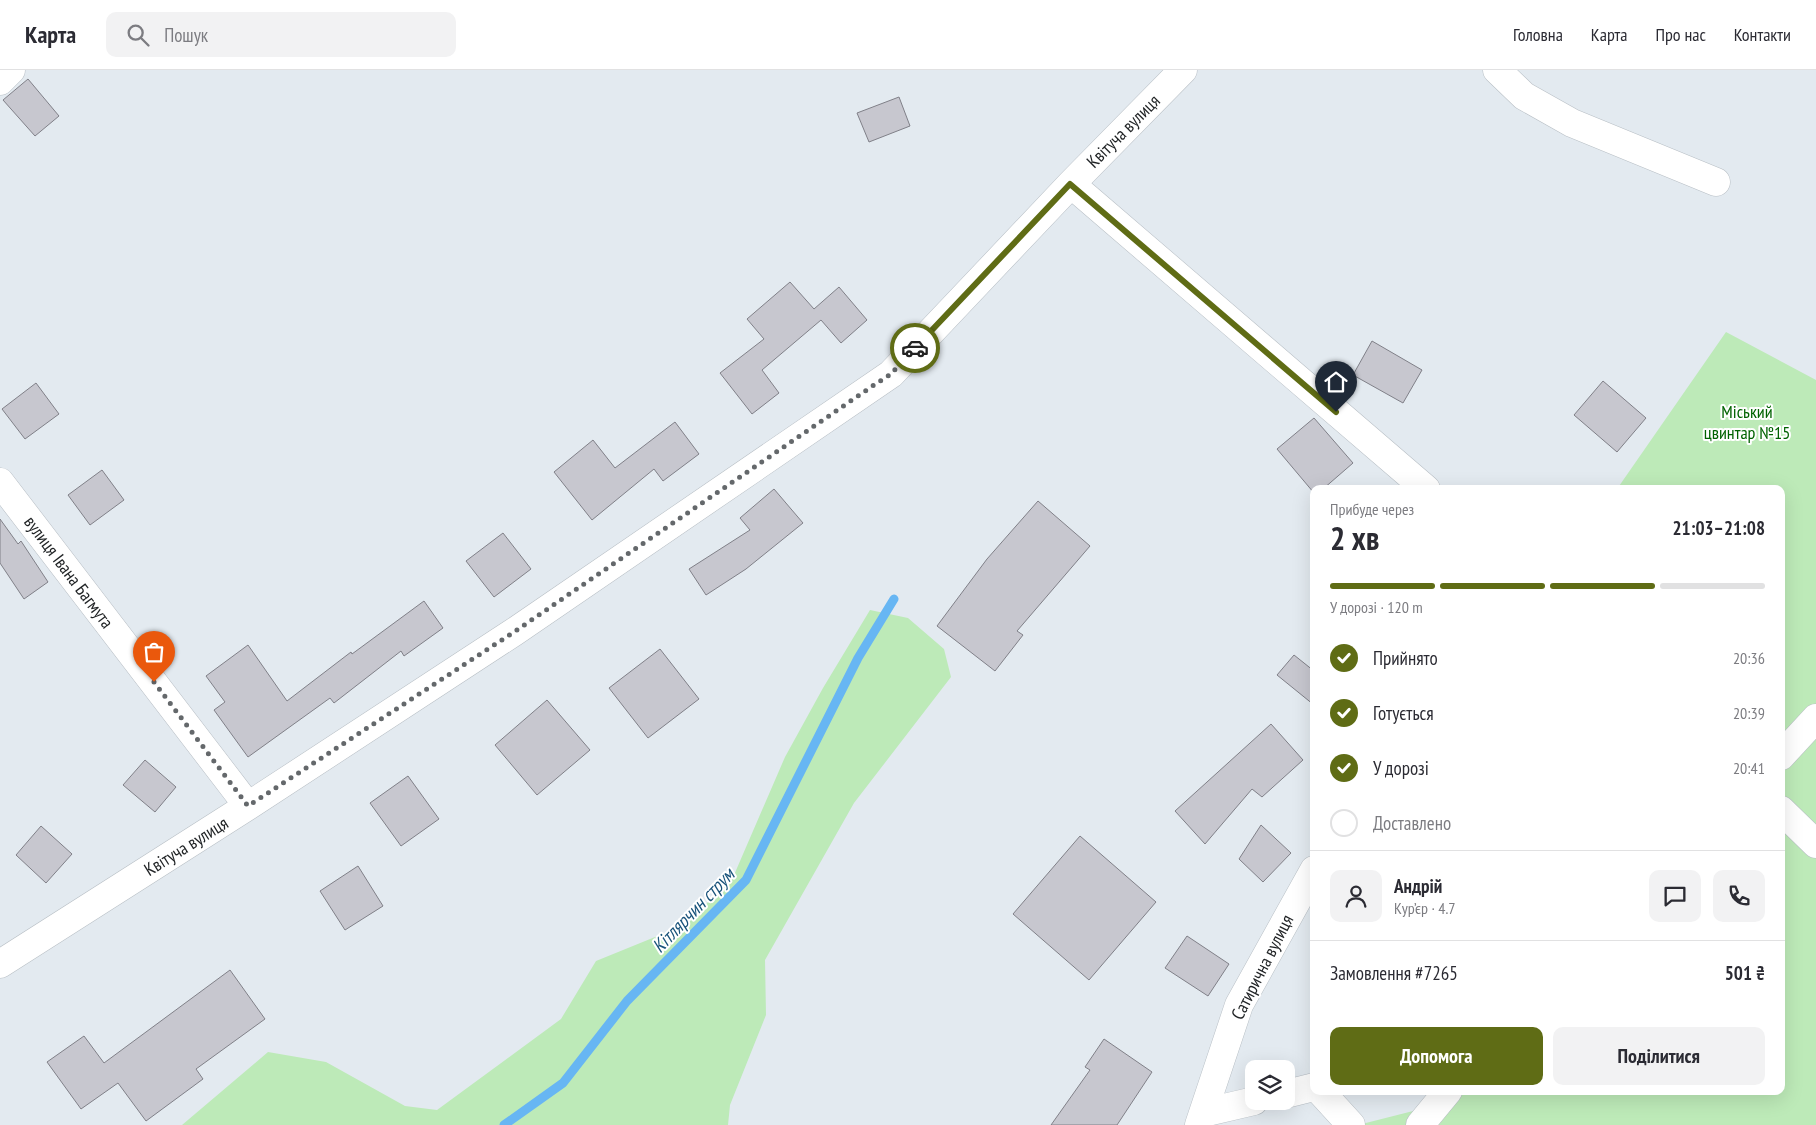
<!DOCTYPE html>
<html lang="uk">
<head>
<meta charset="utf-8">
<style>
  :root { --surface:#fff; --page:#f2f2f3; --text:#2b2b33; --muted:#7c7c81; --line:#e1e1e2; --accent:#5f6c15 }
  body { margin:0; font-family:"PT Sans Narrow",sans-serif; background:var(--page); color:var(--text); height:100vh; display:flex; flex-direction:column; font-size:19px; white-space:nowrap }
  * { box-sizing:border-box; margin:0 }
  p { font-size:16px; color:var(--muted) }
  .icon { flex:none; width:28px; height:28px; fill:none; stroke:currentColor; stroke-width:2; stroke-linecap:round; stroke-linejoin:round }
  .map { position:relative; flex:1; overflow:hidden }
  .sheet { position:absolute; left:1310px; top:415px; width:475px; height:610px; display:flex; flex-direction:column; background:var(--surface); border-radius:10px; box-shadow:0 5px 20px #0002 }
  .sheet>* { flex:none }
  .buttons { position:absolute; left:1245px; top:990px; display:grid; gap:10px }
  .buttons a { display:grid; place-items:center; width:50px; height:50px; border-radius:10px; background:var(--surface); box-shadow:0 5px 20px #0002; font-size:25px }
  .pin { position:absolute; display:grid; place-items:center; width:42px; height:42px; color:#fff; margin:-51px -21px; border-radius:50% 50% 50% 0; rotate:-45deg; box-shadow:0 0 5px #0007 }
  .pin .icon { rotate:45deg }
  .courier { position:absolute; display:grid; place-items:center; width:50px; height:50px; margin:-25px; border:4px solid #5f6c15; border-radius:50%; background:#fff; color:#222; box-shadow:0 1px 6px #0007 }
  .summary em { font-style:normal; font-weight:800 }
  .summary div { display:flex; flex-direction:column-reverse }
  .summary { display:flex; align-items:center; justify-content:space-between; height:85px; padding:0 20px }
  h1 { font-size:32px; font-weight:800; line-height:38px }
  .bar { display:grid; grid-template-columns:repeat(4,1fr); gap:8px 5px; align-content:center; height:60px; padding:0 20px }
  .bar i { height:6px; border-radius:4px; background:var(--line) }
  .bar .current { background:var(--accent) }
  .bar p { grid-column:span 4 }
  .line { display:flex; align-items:center; gap:12px; padding:0 20px; border-top:1px solid var(--line) }
  .line div { flex:1 }
  .round { display:grid; place-items:center; flex:none; width:52px; height:52px; border-radius:10px; background:var(--page) }
  ol { padding:0 20px; list-style:none }
  li { display:flex; align-items:center; gap:15px; height:55px }
  li p { margin-inline-start:auto }
  li .icon { padding:5px; border-radius:50%; background:var(--accent); color:#fff; stroke-width:4 }
  li:last-child { color:var(--muted) }
  li i { width:28px; height:28px; border:2px solid var(--line); border-radius:50% }
  .button { display:flex; gap:10px; margin-top:auto; padding:10px 20px }
  .button a { flex:1; height:58px; border-radius:10px; background:var(--accent); color:#fff; font-size:20px; font-weight:800; line-height:58px; text-align:center }
  .button a+a { background:var(--page); color:var(--text) }
  header { display:flex; align-items:center; gap:30px; box-sizing:border-box; height:70px; padding:0 25px; background:var(--surface); border-bottom:1px solid var(--line) }
  header strong { font-size:24px }
  nav { display:flex; gap:28px; margin-inline-start:auto; font-size:18px }
  .search { width:350px; height:45px; background:var(--page); display:flex; align-items:center; gap:12px; box-sizing:border-box; padding:0 18px; border-radius:10px; color:var(--muted); font-size:19px }
  .map>svg:first-child { display:block }
</style>
</head>
<body>
<header>
<strong>Карта</strong>
<div class="search"><svg class="icon" aria-label="search" viewBox="0 0 24 24"><circle cx="10" cy="10" r="6"/><path d="M15 15l6 6"/></svg>Пошук</div>
<nav><a>Головна</a><a>Карта</a><a>Про нас</a><a>Контакти</a></nav>
</header>
<div class="map">
<svg width="1816" height="1055" viewBox="0 0 1816 1055">
  <rect width="100%" height="100%" fill="#e3eaf0"/>
  <path fill="#bdeab8" d="M1726,262l90,48v745h-458l59,-15 16,-19h348v-602h-164z
    M870,540l38,8 36,31 7,28 -97,126 -89,157 1,55 -36,90 -2,20h-546l86,-73 58,10 79,44 32,4 124,-91 35,-58 91,-37 47,-49 51,-118 38,-69z"/>
  <g fill="none" stroke-linecap="round" stroke-linejoin="round">
    <path stroke="#67b6f3" stroke-width="9" d="M504,1055l59,-42 64,-82 119,-121 112,-222 36,-59"/>
  </g>
  <path fill="#c7c7cf" stroke="#808088" d="M28,9l31,37 -24,20 -32,-36z
    M899,27l11,29 -41,16 -12,-29z
    M790,212l24,27 25,-22 28,33 -26,23 -20,-23 -59,50 17,23 -27,21 -32,-41 44,-34 -17,-20z
    M1372,271l50,29 -19,33 -50,-28z
    M1603,311l43,37 -29,34 -43,-37z
    M36,313l23,31 -34,25 -23,-30z
    M1314,348l39,45 -30,26h-9v4l-37,-44z
    M675,352l24,32 -36,27 -9,-12 -62,51 -38,-48 39,-32 22,28z
    M102,400l22,30 -34,25 -22,-30z
    M774,419l29,34 -57,46 -40,26 -17,-26 61,-39 -10,-12z
    M1038,431l52,45 -73,85 6,4 -28,36 -58,-45 50,-67z
    M0,449l18,25 3,-3 27,41 -24,17 -24,-36z
    M503,463l28,36 -37,28 -28,-36z
    M424,531l19,27 -39,28 -3,-5 -67,52 -4,-5 -82,59 -34,-47 11,-8 -19,-26 42,-31 39,56 64,-49 1,2z
    M660,579l39,50 -51,39 -39,-50z
    M1294,585l20,16v34l-37,-30z
    M547,630l43,50 -53,45 -42,-50z
    M1271,654l32,36 -41,37 -10,-8 -47,55 -30,-33z
    M145,690l31,27 -21,25 -32,-27z
    M408,706l31,43 -38,27 -31,-43z
    M1261,755l30,28 -28,29 -24,-23z
    M41,756l31,28 -26,29 -30,-28z
    M1080,766l76,66 -67,78 -76,-66z
    M358,796l25,40 -38,24 -25,-39z
    M1187,866l42,28 -21,32 -43,-28z
    M230,900l35,49 -69,50 7,10 -57,42 -28,-38 -37,26 -34,-47 37,-26 20,27z
    M1104,969l48,33 -35,53h-66l39,-55 -5,-3z"/>
  <g fill="none" stroke-linecap="round" stroke-linejoin="round">
    <defs>
      <path id="minor" d="M1497,0l27,26 48,27 144,59
        M0,11l11,-11
        M1071,114l355,305
        M0,412l248,324
        M1781,686l35,-38
        M1781,740l35,34
        M0,894l248,-158 266,-174 377,-258 180,-190 112,-114
        M1320,1021l31,34
        M1286,1024l28,-7
        M1203,1043l51,-12
        M1199,1055l40,-120 75,-135
        M1420,1055l28,-34"/>
    </defs>
    <use href="#minor" stroke="#b8bfc5" stroke-width="29"/>
    <use href="#minor" stroke="#fff" stroke-width="28"/>
  </g>
  <g fill="none" stroke-linecap="round" stroke-linejoin="round">
    <path stroke="#64686b" stroke-width="5" stroke-dasharray="0 9" d="M154,612l94,124 266,-174 360,-247 17,-11 24,-26"/>
    <path stroke="#5f6c15" stroke-width="6" d="M915,278l155,-164 266,228"/>
  </g>
  <g text-anchor="middle" dominant-baseline="central" stroke-width="4" stroke-linejoin="round" paint-order="stroke">
    <g font-size="18" fill="#1f2224" stroke="#fff">
      <text transform="translate(1123 61) rotate(-45)">Квітуча вулиця</text>
      <text transform="translate(69 502) rotate(53)">вулиця Івана Багмута</text>
      <text transform="translate(186 776) rotate(-32)">Квітуча вулиця</text>
      <text transform="translate(1262 897) rotate(-63)">Сатирична вулиця</text>
    </g>
    <g font-size="18" fill="#006200" stroke="#fff">
      <text x="1747" y="341">Міський<tspan x="1747" dy="21">цвинтар №15</tspan></text>
    </g>
    <g font-size="19" font-style="italic" fill="#19537b" stroke="#fff">
      <text transform="translate(693 840) rotate(-46)">Кітлярчин струм</text>
    </g>
  </g>
</svg>
<div class="buttons">
<a><svg class="icon" aria-label="layers" viewBox="0 0 24 24"><path d="M12 4l9 5-9 5-9-5zM3 14l9 5 9-5"/></svg></a>
</div>
<div class="pin" style="left:154px;top:612px;background:#ea580c"><svg class="icon" aria-label="bag" viewBox="0 0 24 24"><path d="M5 8h14l-1 12H6zM9 8a3 3 0 0 1 6 0"/></svg></div>
<div class="pin" style="left:1336px;top:342px;background:#1f2937"><svg class="icon" aria-label="home" viewBox="0 0 24 24"><path d="M3 11l9-7 9 7M6 9v11h12V9"/></svg></div>
<div class="courier" style="left:915px;top:278px"><svg class="icon" aria-label="car" viewBox="0 0 24 24"><path d="M5 17H2v-5l4-1 3-4h7l3 4 3 1v5h-3M9 17h6M6 11h13"/><circle cx="7" cy="17" r="2"/><circle cx="17" cy="17" r="2"/></svg></div>
<section class="sheet">
<div class="summary"><div><h1>2 хв</h1><p>Прибуде через</p></div><em>21:03–21:08</em></div>
<div class="bar"><i class="current"></i><i class="current"></i><i class="current"></i><i></i><p>У дорозі · 120 m</p></div>
<ol>
<li><svg class="icon" aria-label="check" viewBox="0 0 24 24"><path d="M5 12l5 5 9-10"/></svg>Прийнято<p>20:36</p></li>
<li><svg class="icon" aria-label="check" viewBox="0 0 24 24"><path d="M5 12l5 5 9-10"/></svg>Готується<p>20:39</p></li>
<li><svg class="icon" aria-label="check" viewBox="0 0 24 24"><path d="M5 12l5 5 9-10"/></svg>У дорозі<p>20:41</p></li>
<li><i></i>Доставлено</li>
</ol>
<div class="line" style="height:90px"><a class="round"><svg class="icon" aria-label="person" viewBox="0 0 24 24"><circle cx="12" cy="8" r="4"/><path d="M4 21q1-7 8-7t8 7"/></svg></a><div><b>Андрій</b><p>Кур’єр · 4.7</p></div><a class="round"><svg class="icon" aria-label="chat" viewBox="0 0 24 24"><path d="M4 5h16v11H9l-5 4z"/></svg></a><a class="round"><svg class="icon" aria-label="phone" viewBox="0 0 24 24"><path d="M5 4h4l2 5-3 2q2 4 5 5l2-3 5 2v4C11 20 4 13 5 4z"/></svg></a></div>
<div class="line" style="height:65px"><div>Замовлення #7265</div><b>501 ₴</b></div>
<div class="button"><a>Допомога</a><a>Поділитися</a></div>
</section>
</div>
</body>
</html>
